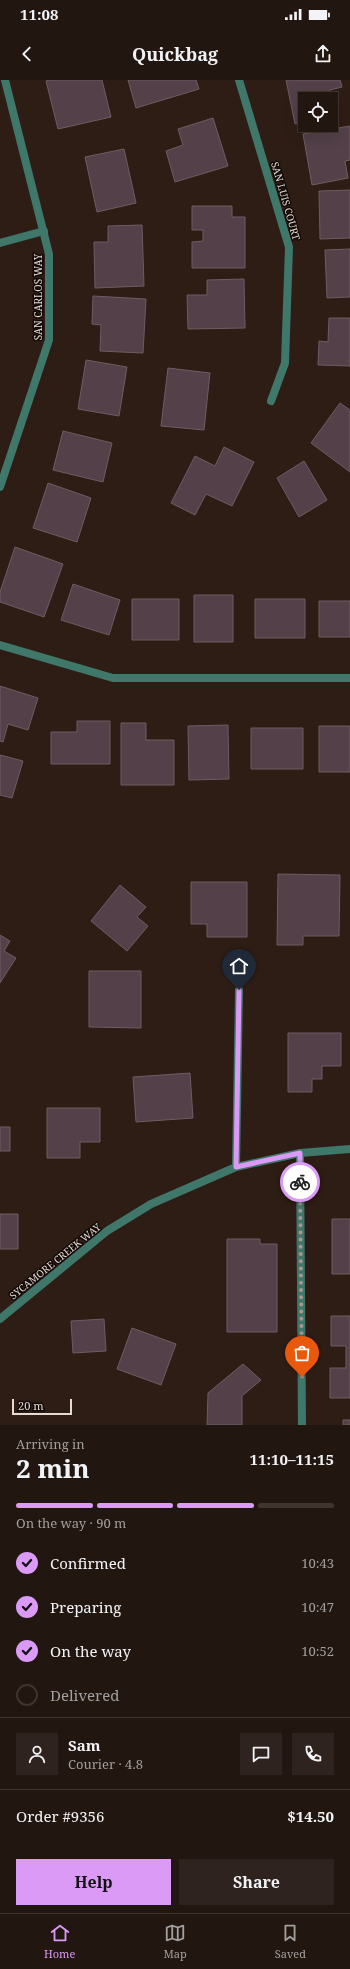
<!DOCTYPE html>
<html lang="en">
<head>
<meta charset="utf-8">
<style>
  :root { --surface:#221610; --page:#2e231e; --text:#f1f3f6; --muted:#a29f9f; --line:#3f3530; --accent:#da9af6 }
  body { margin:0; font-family:"Noto Serif",serif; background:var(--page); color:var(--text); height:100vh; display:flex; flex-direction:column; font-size:15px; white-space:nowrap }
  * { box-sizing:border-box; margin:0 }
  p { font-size:13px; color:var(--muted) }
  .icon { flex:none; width:22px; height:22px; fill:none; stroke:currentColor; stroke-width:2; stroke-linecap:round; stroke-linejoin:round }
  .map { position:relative; height:1345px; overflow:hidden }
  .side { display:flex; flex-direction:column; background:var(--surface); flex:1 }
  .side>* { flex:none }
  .fabs { position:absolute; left:298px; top:12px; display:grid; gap:8px }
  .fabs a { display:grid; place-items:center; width:40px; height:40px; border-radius:0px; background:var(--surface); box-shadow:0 4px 16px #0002,0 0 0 1px var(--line); font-size:20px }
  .scale { position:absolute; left:12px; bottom:10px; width:60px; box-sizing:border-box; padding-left:4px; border:2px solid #e6dad4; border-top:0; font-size:11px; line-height:14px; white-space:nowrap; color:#e6dad4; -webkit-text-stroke:3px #110906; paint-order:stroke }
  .pin { position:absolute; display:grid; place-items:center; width:34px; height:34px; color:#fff; margin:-41px -17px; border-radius:50% 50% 50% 0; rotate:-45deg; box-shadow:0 0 4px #0007 }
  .pin .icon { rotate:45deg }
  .courier { position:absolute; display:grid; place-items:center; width:40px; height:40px; margin:-20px; border:3px solid #da9af6; border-radius:50%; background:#fff; color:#222; box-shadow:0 1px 5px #0007 }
  .head em { font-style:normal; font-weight:700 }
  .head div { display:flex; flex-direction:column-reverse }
  .head { display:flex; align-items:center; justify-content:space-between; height:68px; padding:0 16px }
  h1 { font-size:26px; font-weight:700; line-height:30px }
  .bar { display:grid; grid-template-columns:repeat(4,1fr); gap:6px 4px; align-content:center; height:48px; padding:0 16px }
  .bar i { height:5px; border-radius:3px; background:var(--line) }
  .bar .active { background:var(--accent) }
  .bar p { grid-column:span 4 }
  .line { display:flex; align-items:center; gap:10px; padding:0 16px; border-top:1px solid var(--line) }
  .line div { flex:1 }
  .round { display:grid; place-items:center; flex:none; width:42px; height:42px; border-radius:0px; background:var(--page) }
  ol { padding:0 16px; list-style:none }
  li { display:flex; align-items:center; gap:12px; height:44px }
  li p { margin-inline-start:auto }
  li .icon { padding:4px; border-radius:50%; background:var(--accent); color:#111; stroke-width:4 }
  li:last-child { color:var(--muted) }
  li i { width:22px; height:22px; border:2px solid var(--line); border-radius:50% }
  .button { display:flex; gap:8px; margin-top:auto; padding:8px 16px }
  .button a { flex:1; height:46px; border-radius:0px; background:var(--accent); color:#111; font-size:16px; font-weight:700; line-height:46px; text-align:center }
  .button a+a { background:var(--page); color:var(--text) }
  .status { display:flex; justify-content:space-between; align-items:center; height:28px; padding:0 20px; background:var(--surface); direction:ltr }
  .status svg { height:11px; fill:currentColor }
  header { display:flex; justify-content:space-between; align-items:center; height:52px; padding:0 16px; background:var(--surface); font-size:18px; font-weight:700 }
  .tab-bar { display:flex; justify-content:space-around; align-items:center; height:56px; border-top:1px solid var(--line); background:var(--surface); font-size:11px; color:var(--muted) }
  .tab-bar a { display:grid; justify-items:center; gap:2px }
  .tab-bar .active { color:var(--accent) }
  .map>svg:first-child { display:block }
</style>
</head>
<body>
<div class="status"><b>11:08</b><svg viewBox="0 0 49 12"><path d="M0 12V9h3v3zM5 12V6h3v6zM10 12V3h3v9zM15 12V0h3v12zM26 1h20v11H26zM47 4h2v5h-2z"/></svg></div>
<header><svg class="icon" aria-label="back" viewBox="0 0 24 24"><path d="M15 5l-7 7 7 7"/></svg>Quickbag<svg class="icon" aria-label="share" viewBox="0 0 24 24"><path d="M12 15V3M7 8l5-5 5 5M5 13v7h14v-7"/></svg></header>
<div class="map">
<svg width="350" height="1345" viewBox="0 0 350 1345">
  <rect width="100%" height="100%" fill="#2e1d15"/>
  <path fill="#534048" stroke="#705b63" d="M49,0h53l9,37 -53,12 -12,-48z
    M128,0h68l3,9 -63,19z
    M286,0h54l2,7 -12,3 5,26 -4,1v-18h-26v23l-10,2z
    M213,38l15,48 -53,16 -9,-31 17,-6 -5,-16z
    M350,46v34l-5,1 3,17 -36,7 -9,-51z
    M124,69l12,54 -39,9 -12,-55z
    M350,110v48l-30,1 -1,-48z
    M192,126h40v11h13v51h-53v-26l11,-1v-11h-11z
    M142,145l2,61 -49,2 -1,-46h14v-16z
    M350,169v48l-23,1 -2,-48z
    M244,199l1,49 -57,1 -1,-34h20v-15z
    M93,216l53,3 -3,54 -43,-2 1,-26 -9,-1z
    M329,238h21v48l-32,-1 1,-24 9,1z
    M86,280l41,7 -8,49 -41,-7z
    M168,288l42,5 -6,57 -43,-4z
    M340,323l10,7v62l-39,-29z
    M63,351l49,12 -9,39 -50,-12z
    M224,367l30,15 -22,44 -26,-12 -11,21 -24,-12 24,-47 20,10z
    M304,381l23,39 -28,17 -22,-39z
    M48,403l43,15 -14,44 -44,-14z
    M15,467l48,17 -19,53 -44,-15v-10z
    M73,504l47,16 -11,35 -48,-15z
    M194,515h39v47h-39z
    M132,519h47v41h-47z
    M255,519h50v39h-50z
    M319,521h31v36h-31z
    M0,606l38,12 -10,32 -20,-6 -5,18 -3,-1z
    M77,641h33v43h-59v-32h26z
    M121,643h25v17h28v45h-53z
    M228,645l1,54 -40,1 -1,-54z
    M319,646h31v46h-31z
    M251,648h52v41h-52z
    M0,675l23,6 -11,37 -12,-3z
    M278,794l62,1 -1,61h-36v9h-26z
    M191,802h56v55h-40v-13h-16z
    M120,805l26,22 -9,10 11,9 -21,25 -36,-30z
    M0,855l10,6 -6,10 12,7 -16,25z
    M89,891h52v57l-52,-1z
    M288,953h53v33h-19v13h-10v13h-24z
    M190,993l3,45 -57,4 -3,-45z
    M47,1028h53v34h-20v16h-33z
    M0,1047h10v24h-10z
    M0,1134h18v35h-18z
    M332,1139h18v55h-18z
    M227,1159h33v5h17v88h-50z
    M331,1236h19v82h-20v-30h16v-22h-15z
    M104,1239l2,32 -33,2 -2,-32z
    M132,1248l44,16 -15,41 -44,-16z
    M243,1284l18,16 -19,16v29h-35l1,-32z
    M343,1340h7v5h-7z"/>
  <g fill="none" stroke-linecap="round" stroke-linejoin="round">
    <path stroke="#3f776a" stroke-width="8" d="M0,163l44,-12"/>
    <path stroke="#3f776a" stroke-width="8" d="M239,0l50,167 -4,116 -14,38
      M0,407l49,-147v-86l-44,-174
      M0,565l113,33h237
      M300,1073l2,272
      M236,1087l3,-177
      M0,1239l107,-88 44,-27 85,-37 64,-14 50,-4"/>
  </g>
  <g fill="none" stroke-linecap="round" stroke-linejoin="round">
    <path stroke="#a69891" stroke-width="4" stroke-dasharray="0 7.2" d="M300,1102l2,195"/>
    <path stroke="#da9af6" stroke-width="5" d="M239,910l-3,177 64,-14v29"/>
  </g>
  <g text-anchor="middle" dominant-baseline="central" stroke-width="3" stroke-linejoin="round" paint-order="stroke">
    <g font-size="10" fill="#e6dad4" stroke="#110906">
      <text transform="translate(286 121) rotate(74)">SAN LUIS COURT</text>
      <text transform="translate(38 217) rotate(-90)">SAN CARLOS WAY</text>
      <text transform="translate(55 1181) rotate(-39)">SYCAMORE CREEK WAY</text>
    </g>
  </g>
</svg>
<div class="fabs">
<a><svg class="icon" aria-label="locate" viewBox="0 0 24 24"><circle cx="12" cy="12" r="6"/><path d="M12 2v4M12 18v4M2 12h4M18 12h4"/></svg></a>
</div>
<div class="scale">20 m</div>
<div class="pin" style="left:302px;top:1297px;background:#ea580c"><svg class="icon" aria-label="bag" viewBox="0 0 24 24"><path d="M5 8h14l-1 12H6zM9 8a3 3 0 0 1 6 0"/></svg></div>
<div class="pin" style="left:239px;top:910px;background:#1f2937"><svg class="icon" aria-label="home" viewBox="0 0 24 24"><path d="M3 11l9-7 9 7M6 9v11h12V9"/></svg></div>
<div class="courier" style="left:300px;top:1102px"><svg class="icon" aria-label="bike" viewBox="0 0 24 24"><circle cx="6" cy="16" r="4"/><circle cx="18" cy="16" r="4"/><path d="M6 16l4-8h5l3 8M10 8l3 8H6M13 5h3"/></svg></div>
</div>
<section class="side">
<div class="head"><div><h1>2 min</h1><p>Arriving in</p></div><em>11:10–11:15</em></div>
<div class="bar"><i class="active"></i><i class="active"></i><i class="active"></i><i></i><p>On the way · 90 m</p></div>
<ol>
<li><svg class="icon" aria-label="check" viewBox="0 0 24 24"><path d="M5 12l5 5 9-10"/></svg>Confirmed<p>10:43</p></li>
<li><svg class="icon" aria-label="check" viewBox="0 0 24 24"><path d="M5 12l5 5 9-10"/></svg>Preparing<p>10:47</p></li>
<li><svg class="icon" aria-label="check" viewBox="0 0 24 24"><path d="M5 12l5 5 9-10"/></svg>On the way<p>10:52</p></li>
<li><i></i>Delivered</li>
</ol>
<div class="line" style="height:72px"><a class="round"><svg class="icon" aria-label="person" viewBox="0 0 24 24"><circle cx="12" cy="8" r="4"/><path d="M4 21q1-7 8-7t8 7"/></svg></a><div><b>Sam</b><p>Courier · 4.8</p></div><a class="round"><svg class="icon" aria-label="chat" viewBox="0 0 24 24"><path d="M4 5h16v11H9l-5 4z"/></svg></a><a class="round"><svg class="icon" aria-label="phone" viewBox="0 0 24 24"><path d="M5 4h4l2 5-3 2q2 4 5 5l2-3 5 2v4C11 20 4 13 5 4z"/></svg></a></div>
<div class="line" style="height:52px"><div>Order #9356</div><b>$14.50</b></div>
<div class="button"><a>Help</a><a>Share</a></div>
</section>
<nav class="tab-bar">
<a class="active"><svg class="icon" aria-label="home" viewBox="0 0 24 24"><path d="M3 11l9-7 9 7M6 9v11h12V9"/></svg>Home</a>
<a><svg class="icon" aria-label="map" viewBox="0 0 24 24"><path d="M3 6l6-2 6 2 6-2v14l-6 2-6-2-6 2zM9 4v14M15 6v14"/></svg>Map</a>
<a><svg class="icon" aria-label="saved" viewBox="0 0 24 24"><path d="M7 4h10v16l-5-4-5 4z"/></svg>Saved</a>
</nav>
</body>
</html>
